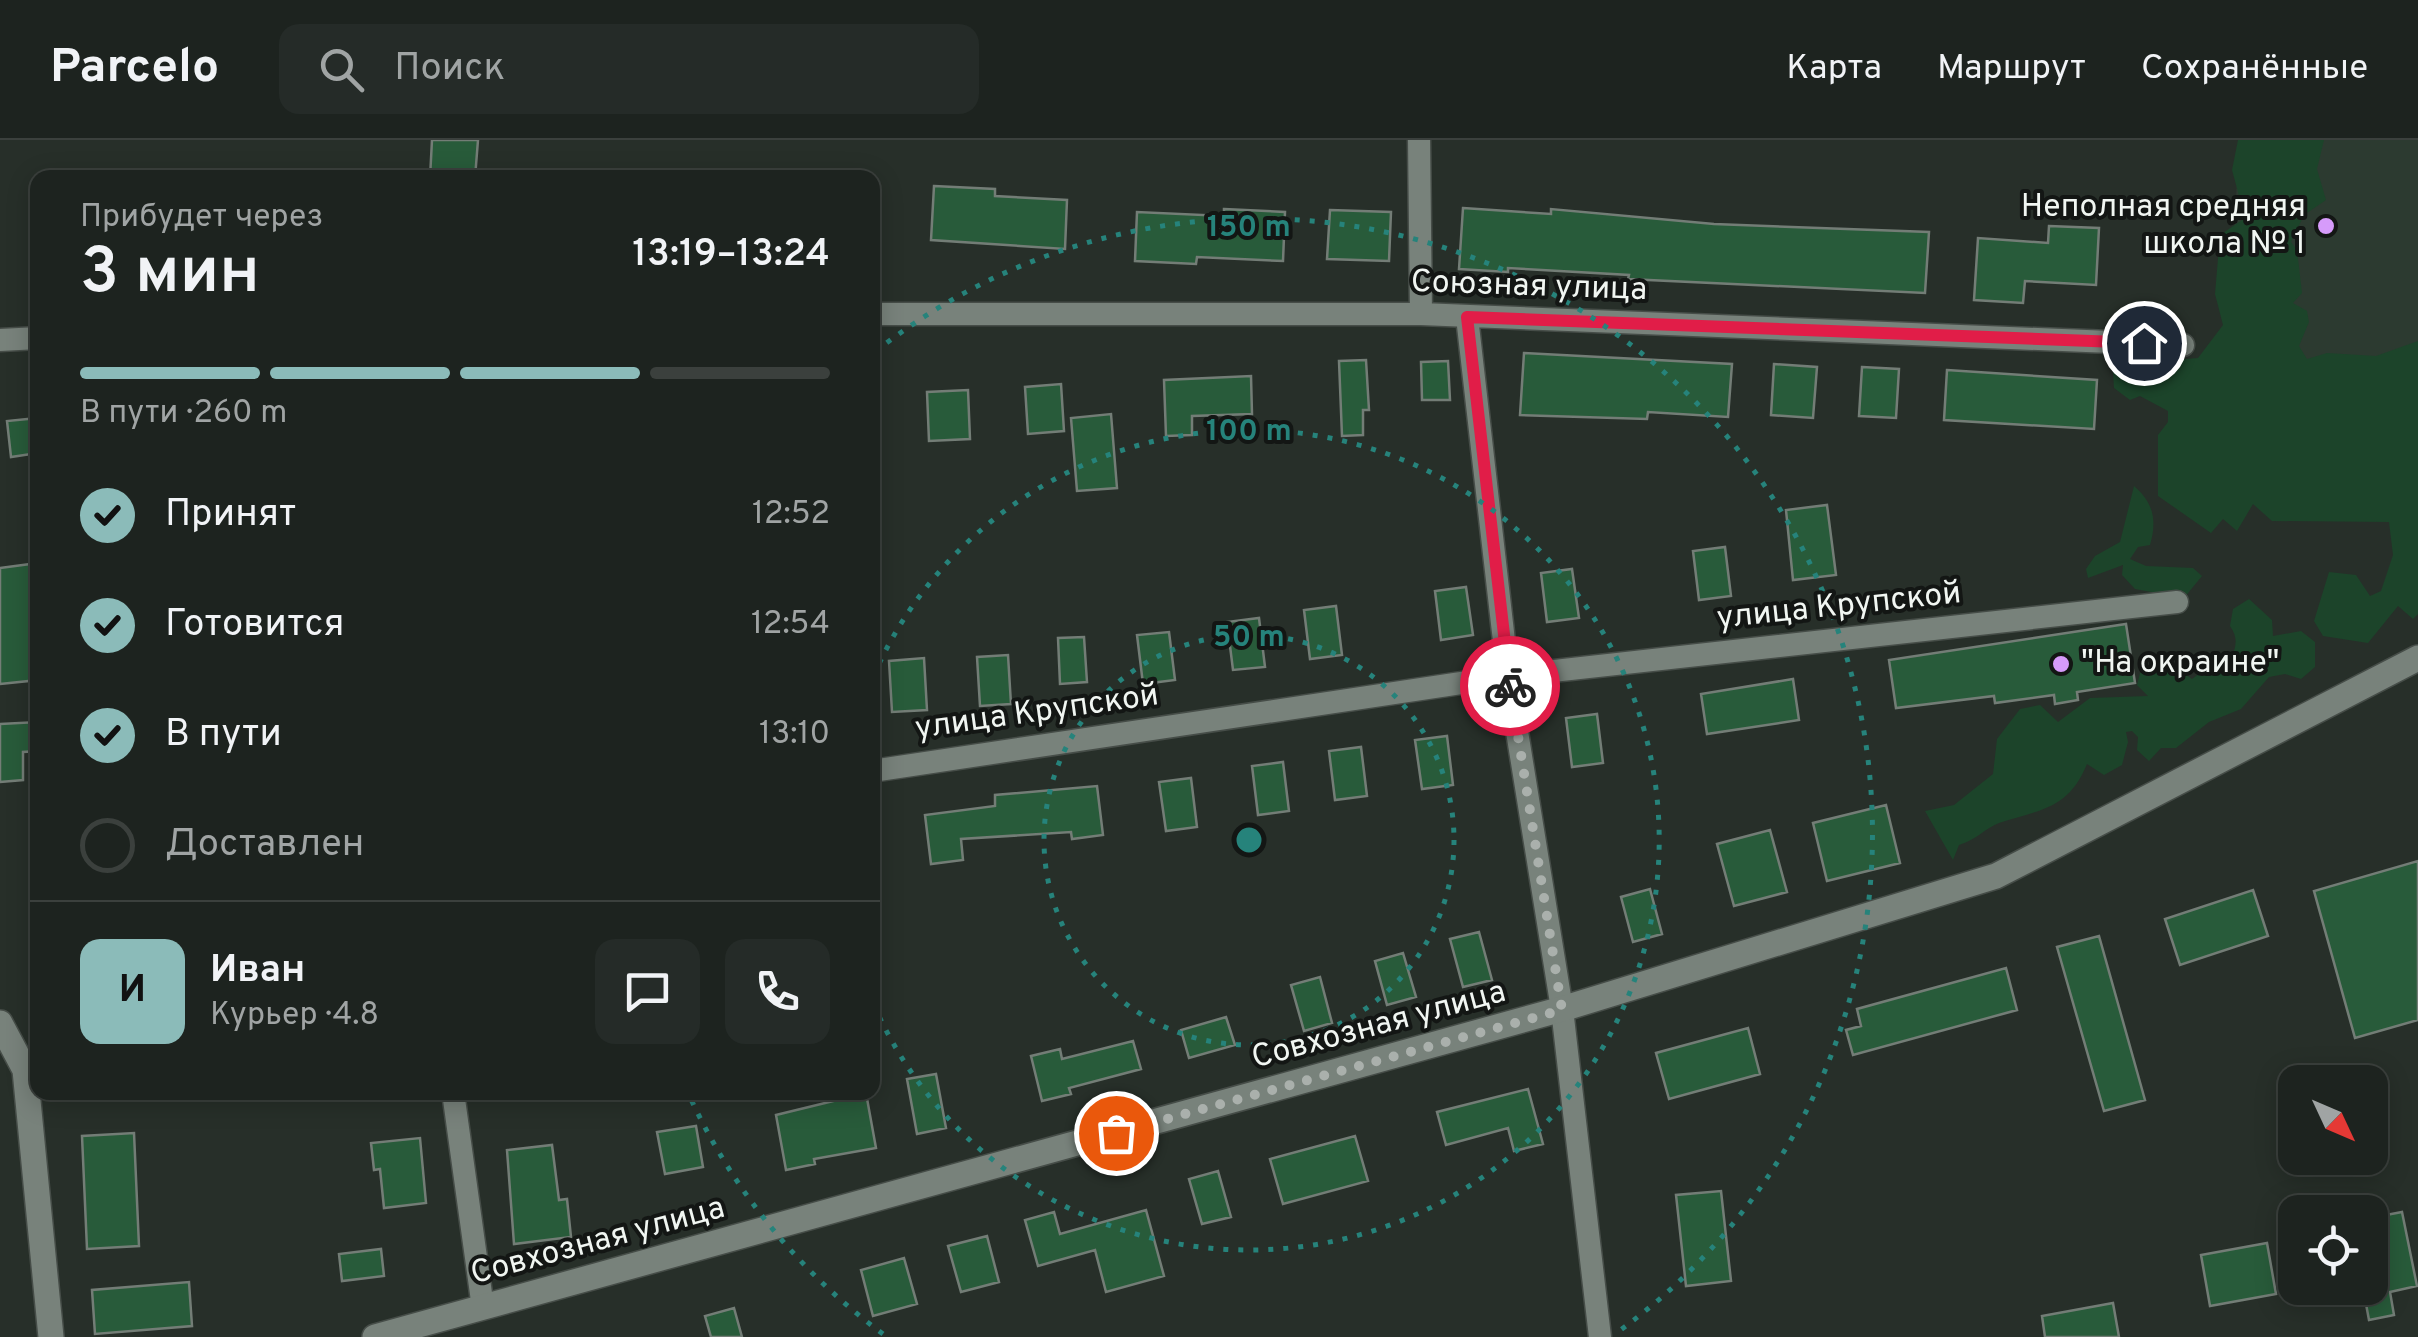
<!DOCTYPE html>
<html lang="ru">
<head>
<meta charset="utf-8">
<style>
  :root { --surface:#1d231f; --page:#252b28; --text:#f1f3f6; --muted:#a0a4a4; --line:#3b403d; --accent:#8bbbb9 }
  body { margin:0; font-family:Overpass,sans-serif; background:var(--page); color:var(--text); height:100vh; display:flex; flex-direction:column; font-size:38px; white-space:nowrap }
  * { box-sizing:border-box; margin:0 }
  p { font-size:32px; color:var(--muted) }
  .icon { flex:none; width:55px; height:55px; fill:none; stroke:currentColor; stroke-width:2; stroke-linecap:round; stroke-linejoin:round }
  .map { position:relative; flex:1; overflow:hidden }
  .sheet { position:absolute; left:30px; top:30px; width:850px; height:930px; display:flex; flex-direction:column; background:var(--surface); border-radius:20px; box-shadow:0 5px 25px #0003,0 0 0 2px var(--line) }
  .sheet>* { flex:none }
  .needle { width:65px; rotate:134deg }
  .controls { position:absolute; left:2278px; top:925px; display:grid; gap:20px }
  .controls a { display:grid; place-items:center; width:110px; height:110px; border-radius:20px; background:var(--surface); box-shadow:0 5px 25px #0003,0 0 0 2px var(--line); font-size:50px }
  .pin { position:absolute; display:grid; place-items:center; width:85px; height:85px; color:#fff; margin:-42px; border:5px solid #fff; border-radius:50%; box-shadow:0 2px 10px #0007 }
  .courier { position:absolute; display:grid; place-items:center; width:100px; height:100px; margin:-50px; border:8px solid #e11d48; border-radius:50%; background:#fff; color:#222; box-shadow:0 2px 12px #0007 }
  .headline em { font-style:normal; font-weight:600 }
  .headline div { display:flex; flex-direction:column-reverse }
  .headline { display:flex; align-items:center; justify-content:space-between; height:170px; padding:0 50px }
  h1 { font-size:65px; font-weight:600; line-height:75px }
  .bar { display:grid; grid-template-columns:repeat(4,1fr); gap:15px 10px; align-content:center; height:120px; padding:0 50px }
  .bar i { height:12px; border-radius:8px; background:var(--line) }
  .bar .active { background:var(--accent) }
  .bar p { grid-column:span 4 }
  .line { display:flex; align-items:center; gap:25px; padding:0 50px; border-top:2px solid var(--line) }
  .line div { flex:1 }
  .round { display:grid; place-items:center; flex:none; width:105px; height:105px; border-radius:20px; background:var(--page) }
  ol { padding:0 50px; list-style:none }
  li { display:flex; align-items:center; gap:30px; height:110px }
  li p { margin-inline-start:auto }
  li .icon { padding:10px; border-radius:50%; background:var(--accent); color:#111; stroke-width:4 }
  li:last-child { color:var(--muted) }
  li i { width:55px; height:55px; border:5px solid var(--line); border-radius:50% }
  header { display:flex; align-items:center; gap:60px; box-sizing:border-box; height:140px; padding:0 50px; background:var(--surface); border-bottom:2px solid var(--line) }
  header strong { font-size:48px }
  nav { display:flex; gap:55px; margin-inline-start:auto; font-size:35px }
  .search { width:700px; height:90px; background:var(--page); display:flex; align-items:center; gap:25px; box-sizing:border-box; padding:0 35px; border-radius:20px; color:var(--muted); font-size:38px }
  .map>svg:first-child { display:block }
</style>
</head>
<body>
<header>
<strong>Parcelo</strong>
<div class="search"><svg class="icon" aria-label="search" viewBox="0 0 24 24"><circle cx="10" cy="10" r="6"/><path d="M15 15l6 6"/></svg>Поиск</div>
<nav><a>Карта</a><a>Маршрут</a><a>Сохранённые</a></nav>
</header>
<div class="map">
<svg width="2418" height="1197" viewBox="0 0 2418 1197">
  <rect width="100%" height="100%" fill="#272f29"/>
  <path fill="#2c3a30" d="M2239,0h179v244l-192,12z"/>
  <path fill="#1c442a" d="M2238,0h86l-7,29 9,31 -22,15 -13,27 6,8 5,43 -9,10 14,8 2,11 -10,24 8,13 20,-6 49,3 42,-15v273l-5,5 -15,-13 -30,37 -45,-7 -9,-15 15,-49 27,3 14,21 11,-5 12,-36 -4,-33 -117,-1 -19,-17 -16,27 -14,-12 -12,14 -53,-37v-61l10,-13v-11l-28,-15 -10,4 -16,-12 -2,-30 21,2 13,12 15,-11 37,-3 25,-33 -8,-31 5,-59 25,-17 -13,-48z
    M2134,346c20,17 23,35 16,59l-12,2 -8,12 16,7 47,2 9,8 -18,22 -49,-9 -13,-14 1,-10 -35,13 -2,-9 9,-13 25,-14z
    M2249,459l23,21 1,16 28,-5 14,11v25l-14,12 -16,-5 -16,3 -28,32 -32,13 -33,26h-15l-12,13 -12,-11 1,-13 -6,-6 -6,1 2,10 -6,23 -18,10 -17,-11c-19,46 -46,45 -88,59 -15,6 -23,17 -40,22l-6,15 -28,-49 29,-6 39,-31 4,-35 23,-30 20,-4 18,17 32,-24 58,-2 -11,-11 3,-12 30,-9 22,15 22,-16 14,2c7,-15 12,-25 2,-39l3,-17z"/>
  <path fill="#285b3a" stroke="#737d76" stroke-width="2.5" d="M432,0h46l-3,38h-45z
    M934,46l61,3v7l72,4 -2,49 -134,-9z
    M1463,68l88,6v-5l163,15 215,8 -4,61 -297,-14 1,-4 -121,-7v4l-49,-3z
    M1224,69l61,3 -2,49 -86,-4 -1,7 -61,-3 2,-49 87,4z
    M1330,70l61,2 -2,49 -62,-2z
    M2049,86l50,2 -3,57 -71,-4 -2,22 -49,-3 4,-62 70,5z
    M1524,213l208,11 -4,53 -80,-5 -1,7 -127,-4z
    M1366,220l3,50h-6v25l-21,1 -3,-75z
    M1448,221l2,39h-28l-1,-38z
    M1774,224l43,3 -4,51 -42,-3z
    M1862,227l37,2 -3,49 -37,-2z
    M1947,230l150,10 -3,49 -150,-9z
    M1251,236l1,38 -60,2v19l-26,1 -2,-56z
    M1061,244l3,47 -36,3 -3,-47z
    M968,250l2,49 -41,2 -2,-49z
    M1111,274l6,74 -40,3 -6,-73z
    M38,278v35l-27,4 -4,-36z
    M1827,365l9,70 -43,5 -7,-70z
    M1725,407l6,49 -32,4 -6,-49z
    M38,423v117l-38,4v-116z
    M1572,429l7,49 -32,4 -6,-49z
    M1466,447l7,48 -32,5 -6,-49z
    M1336,466l6,49 -32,4 -6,-49z
    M1259,478l6,49 -32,3 -6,-48z
    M2126,484l9,59 -58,9 1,8 -23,4 -1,-9 -59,8 -1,-7 -98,12 -7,-48z
    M1169,492l6,48 -32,4 -6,-49z
    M1084,497l3,45 -27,2 -2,-46z
    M1008,515l3,49 -31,2 -3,-49z
    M924,518l3,52 -35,2 -3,-51z
    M1793,539l6,41 -92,14 -6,-40z
    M1597,574l6,49 -31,4 -6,-49z
    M38,582v29l-15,1v28l-23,2v-58z
    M1447,596l6,49 -31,4 -7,-49z
    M1361,607l6,49 -32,4 -6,-49z
    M1283,622l6,49 -31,4 -6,-49z
    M1191,638l6,49 -31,4 -7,-49z
    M1097,646l6,49 -31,4 -1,-7 -110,7 2,21 -32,4 -6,-49 70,-9v-11z
    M1886,665l14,58 -73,18 -14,-58z
    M1770,690l17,62 -53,14 -17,-62z
    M2418,721v159l-63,18 -41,-147z
    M1650,749l12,45 -29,8 -12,-45z
    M2253,750l15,46 -88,29 -15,-46z
    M1479,792l13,48 -29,7 -13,-48z
    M2099,796l46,164 -41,11 -47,-164z
    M1403,813l13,44 -29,8 -12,-44z
    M2006,828l11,42 -164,45 -7,-25 15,-4 -4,-17z
    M1320,837l12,46 -28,8 -13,-46z
    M1226,877l9,28 -46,13 -8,-28z
    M1748,888l12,46 -91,25 -13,-46z
    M1133,901l8,28 -72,19 2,6 -29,7 -11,-45 29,-7 2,10z
    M936,934l10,54 -29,6 -10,-55z
    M1528,949l15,55 -29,7 -6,-23 -62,17 -9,-33z
    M866,953l10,55 -62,11 1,5 -29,6 -10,-55z
    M696,986l7,41 -38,7 -8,-42z
    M134,993l5,113 -52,3 -5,-113z
    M1355,996l13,45 -85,23 -13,-45z
    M420,998l6,65 -42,5 -4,-39 -6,1 -3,-27z
    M552,1005l7,55 8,-1 4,38 -57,7 -7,-94z
    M1218,1031l13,46 -29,7 -13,-45z
    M1721,1051l10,90 -45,5 -10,-91z
    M1146,1070l18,66 -58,16 -11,-42 -57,16 -13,-46 29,-8 6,22z
    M2402,1072l15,74 -27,6 4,23 -25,5 -6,-32h7v-70z
    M987,1096l12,46 -38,10 -13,-46z
    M2267,1103l9,51 -66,12 -9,-51z
    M381,1109l3,27 -42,5 -3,-27z
    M904,1118l13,46 -44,12 -12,-46z
    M189,1142l3,44 -97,8 -3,-44z
    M2113,1163l6,34h-74l-3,-21z
    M734,1168l8,29h-31l-6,-21z"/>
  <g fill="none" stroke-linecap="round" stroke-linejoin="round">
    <defs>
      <path id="minor" d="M1419,0l2,174
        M872,174h549l762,31
        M1467,177l41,359 54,333 38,328
        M0,200l38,-2
        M872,631l636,-95 669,-74
        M453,952l30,216"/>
      <path id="tertiary" d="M0,883l25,47 26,267
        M375,1197l1187,-328 434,-133 422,-218"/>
    </defs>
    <use href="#minor" stroke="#464d48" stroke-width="25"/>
    <use href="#tertiary" stroke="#464d48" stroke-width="28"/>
    <use href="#minor" stroke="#78827b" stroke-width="22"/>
    <use href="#tertiary" stroke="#78827b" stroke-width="25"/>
  </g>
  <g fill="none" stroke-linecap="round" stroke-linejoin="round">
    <path stroke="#aab0ac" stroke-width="10" stroke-dasharray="0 18" d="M1116,993l446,-123 -52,-324"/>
    <path stroke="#e11d48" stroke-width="12" d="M1510,546l-43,-369 677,26"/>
  </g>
  <g fill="none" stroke="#26837b" stroke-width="5" stroke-dasharray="5 10">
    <circle cx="1249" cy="700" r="205"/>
    <path d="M873 537A410 410 0 1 1 873 863"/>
    <path d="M883 1194A615 615 0 0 1 689 955M875 212A615 615 0 1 1 1615 1194"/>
  </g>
  <g fill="#d69bfa" stroke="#131614" stroke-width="4">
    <circle cx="2326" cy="86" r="10"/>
    <circle cx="2061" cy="524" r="10"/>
  </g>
  <g text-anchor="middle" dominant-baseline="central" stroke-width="8" stroke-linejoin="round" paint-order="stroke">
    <g font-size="32" fill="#f1f6f2" stroke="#131614" text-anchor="end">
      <text x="2306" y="68">Неполная средняя<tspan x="2306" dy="37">школа № 1</tspan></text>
      <text x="2081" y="524" text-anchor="start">"На окраине"</text>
    </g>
    <g font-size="32" fill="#f1f6f2" stroke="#131614">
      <text transform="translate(1529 147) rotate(2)">Союзная улица</text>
      <text transform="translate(1839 467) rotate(-6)">улица Крупской</text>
      <text transform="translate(1037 573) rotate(-8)">улица Крупской</text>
      <text transform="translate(1379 886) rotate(-15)">Совхозная улица</text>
      <text transform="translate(598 1102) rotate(-15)">Совхозная улица</text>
    </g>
  </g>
  <circle cx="1249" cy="700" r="15" fill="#26837b" stroke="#131614" stroke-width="5"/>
  <g font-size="30" text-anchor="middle" font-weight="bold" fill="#26837b" stroke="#131614" stroke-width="8" stroke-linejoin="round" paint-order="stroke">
    <text x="1249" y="96">150 m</text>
    <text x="1249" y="300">100 m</text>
    <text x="1249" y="506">50 m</text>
  </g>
</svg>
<div class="controls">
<a><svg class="needle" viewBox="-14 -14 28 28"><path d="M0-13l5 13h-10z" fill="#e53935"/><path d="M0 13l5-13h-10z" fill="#a0a4a4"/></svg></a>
<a><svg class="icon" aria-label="locate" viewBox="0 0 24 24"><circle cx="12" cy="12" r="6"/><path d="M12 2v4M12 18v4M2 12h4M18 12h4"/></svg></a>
</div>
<div class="pin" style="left:1116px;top:993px;background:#ea580c"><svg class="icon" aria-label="bag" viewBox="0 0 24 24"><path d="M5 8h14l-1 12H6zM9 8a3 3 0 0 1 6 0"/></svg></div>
<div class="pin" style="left:2144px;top:203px;background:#1f2937"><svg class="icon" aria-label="home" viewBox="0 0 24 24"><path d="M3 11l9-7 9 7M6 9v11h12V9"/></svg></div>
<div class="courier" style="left:1510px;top:546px"><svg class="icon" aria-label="bike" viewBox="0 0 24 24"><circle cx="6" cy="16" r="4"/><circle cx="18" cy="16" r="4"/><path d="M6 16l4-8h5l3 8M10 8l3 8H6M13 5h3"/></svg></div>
<section class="sheet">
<div class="headline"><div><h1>3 мин</h1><p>Прибудет через</p></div><em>13:19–13:24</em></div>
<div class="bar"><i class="active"></i><i class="active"></i><i class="active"></i><i></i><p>В пути · 260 m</p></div>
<ol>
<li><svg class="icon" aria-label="check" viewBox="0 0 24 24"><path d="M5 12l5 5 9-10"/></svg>Принят<p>12:52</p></li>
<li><svg class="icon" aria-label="check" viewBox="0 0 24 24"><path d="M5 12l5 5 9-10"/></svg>Готовится<p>12:54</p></li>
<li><svg class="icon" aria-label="check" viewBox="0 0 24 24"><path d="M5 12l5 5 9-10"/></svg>В пути<p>13:10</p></li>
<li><i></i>Доставлен</li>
</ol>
<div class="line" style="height:180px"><b class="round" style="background:var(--accent);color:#111">И</b><div><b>Иван</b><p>Курьер · 4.8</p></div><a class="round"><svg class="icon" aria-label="chat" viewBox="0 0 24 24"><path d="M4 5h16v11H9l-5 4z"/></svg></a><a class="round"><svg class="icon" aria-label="phone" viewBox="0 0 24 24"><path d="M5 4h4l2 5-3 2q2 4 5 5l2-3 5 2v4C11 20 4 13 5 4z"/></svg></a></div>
</section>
</div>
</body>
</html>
